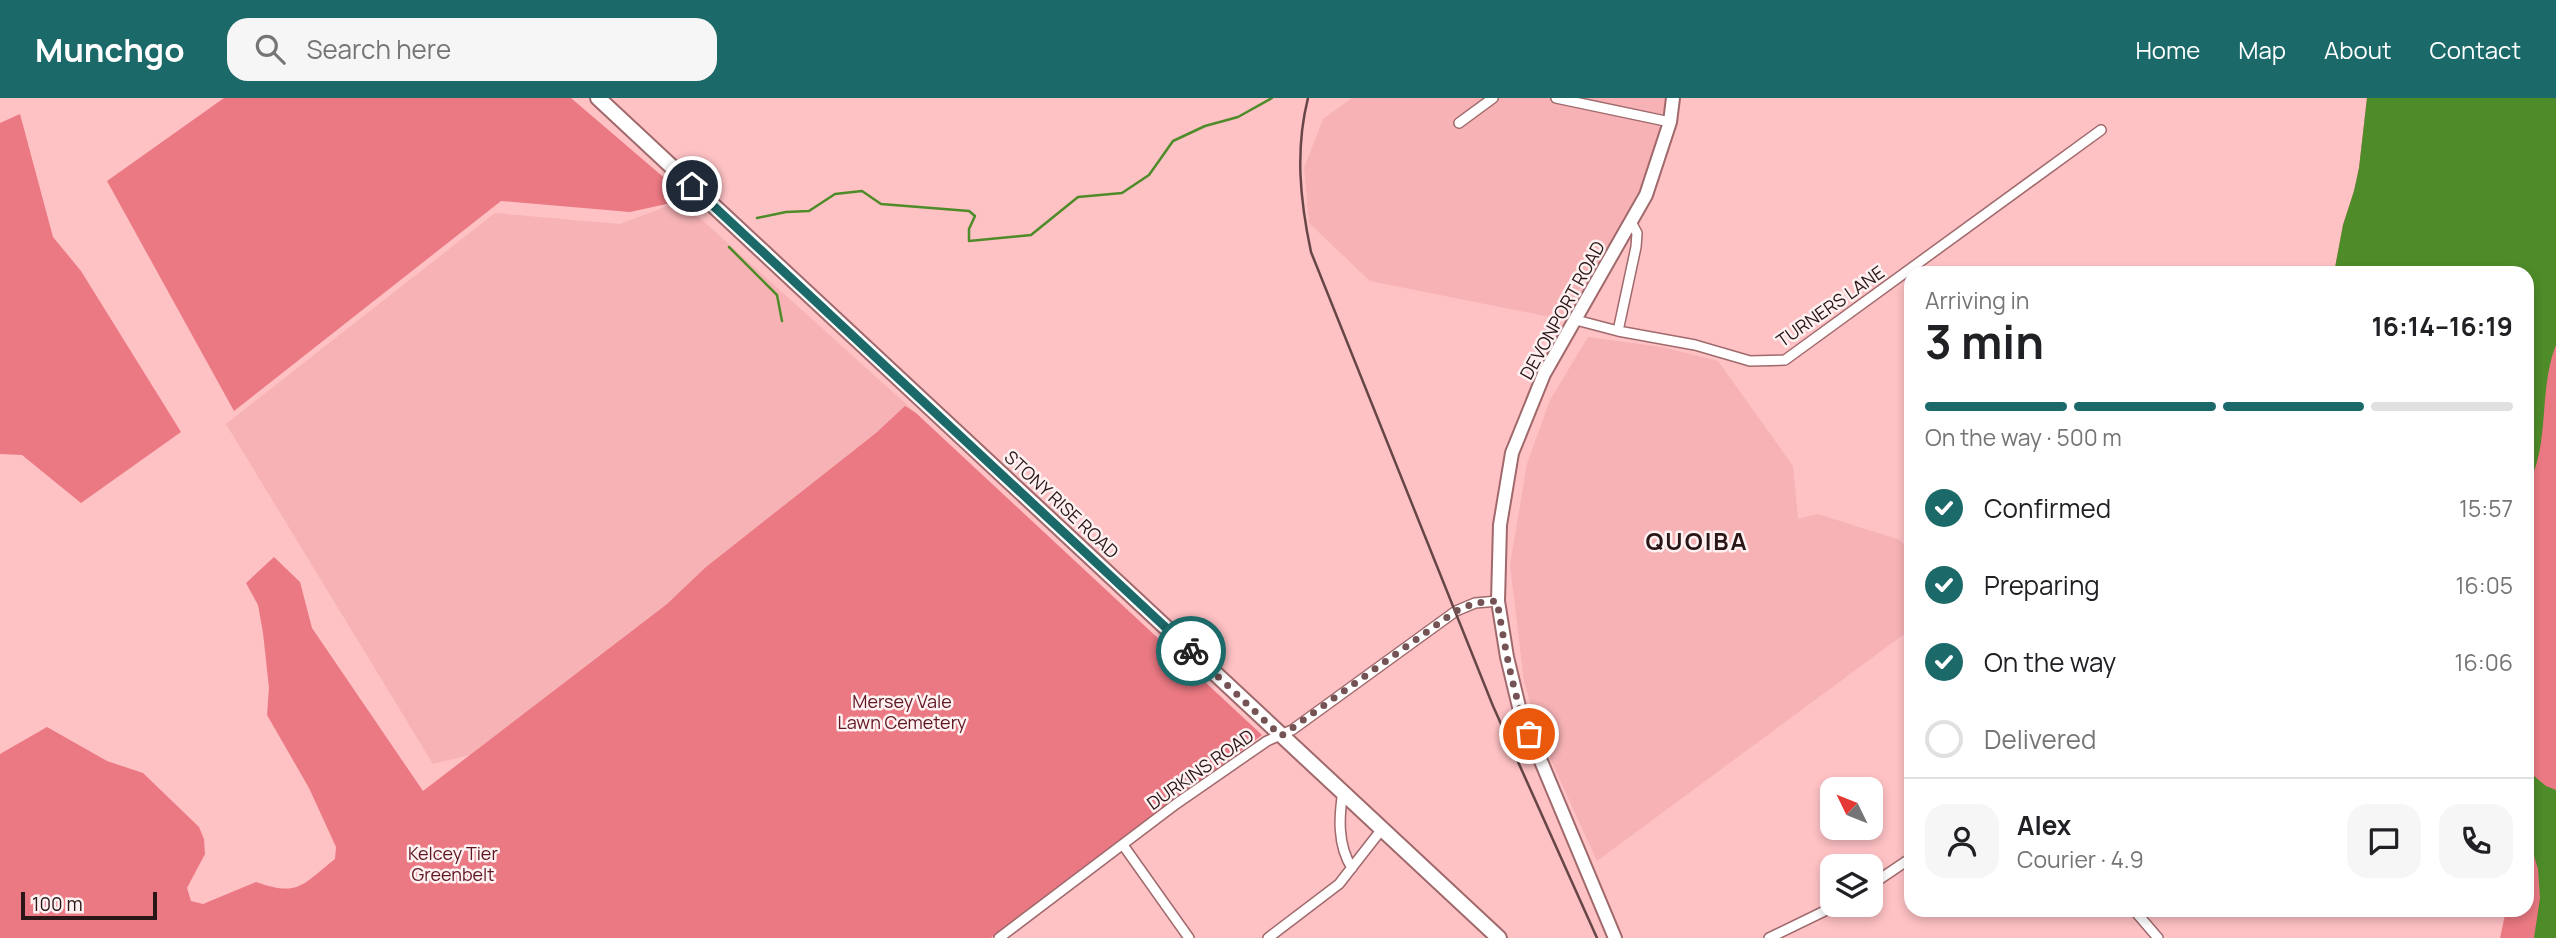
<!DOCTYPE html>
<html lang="en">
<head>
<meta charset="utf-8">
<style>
  :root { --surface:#fff; --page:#f6f6f6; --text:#202124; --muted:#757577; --line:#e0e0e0; --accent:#1c696a }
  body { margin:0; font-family:Manrope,sans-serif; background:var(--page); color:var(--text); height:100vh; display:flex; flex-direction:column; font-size:26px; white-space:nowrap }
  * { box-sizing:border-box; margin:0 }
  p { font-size:23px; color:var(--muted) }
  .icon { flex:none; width:38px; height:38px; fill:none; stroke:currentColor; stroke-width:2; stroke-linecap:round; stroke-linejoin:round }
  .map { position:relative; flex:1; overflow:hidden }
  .side { position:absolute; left:1904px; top:168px; width:630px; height:651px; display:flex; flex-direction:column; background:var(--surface); border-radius:21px; box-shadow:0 4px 10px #0003 }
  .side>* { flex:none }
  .needle { width:46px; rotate:313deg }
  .tools { position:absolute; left:1820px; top:679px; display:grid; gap:14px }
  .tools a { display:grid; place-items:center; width:63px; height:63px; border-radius:14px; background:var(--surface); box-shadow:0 4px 10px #0003; font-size:35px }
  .scale { position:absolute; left:21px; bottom:18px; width:136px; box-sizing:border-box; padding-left:7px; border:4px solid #2b1617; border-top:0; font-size:19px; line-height:24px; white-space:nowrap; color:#2b1617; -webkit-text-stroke:5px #fef1f1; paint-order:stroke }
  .pin { position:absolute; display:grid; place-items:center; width:60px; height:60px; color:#fff; margin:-30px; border:4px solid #fff; border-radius:50%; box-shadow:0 2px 7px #0007 }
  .courier { position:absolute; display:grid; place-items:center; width:70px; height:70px; margin:-35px; border:5px solid #1c696a; border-radius:50%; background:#fff; color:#222; box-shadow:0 2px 9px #0007 }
  .head em { font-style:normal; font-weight:700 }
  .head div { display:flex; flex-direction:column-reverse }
  .head { display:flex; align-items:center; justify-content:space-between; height:119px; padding:0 21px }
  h1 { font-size:46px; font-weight:700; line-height:52px }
  .bar { display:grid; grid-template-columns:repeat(4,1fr); gap:10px 7px; align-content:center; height:84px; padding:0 21px }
  .bar i { height:9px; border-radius:5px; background:var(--line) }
  .bar .current { background:var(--accent) }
  .bar p { grid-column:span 4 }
  .line { display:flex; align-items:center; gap:18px; padding:0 21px; border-top:2px solid var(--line) }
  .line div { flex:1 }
  .round { display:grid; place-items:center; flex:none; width:74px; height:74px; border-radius:21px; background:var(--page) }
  ol { padding:0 21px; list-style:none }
  li { display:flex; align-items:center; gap:21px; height:77px }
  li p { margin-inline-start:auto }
  li .icon { padding:7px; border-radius:50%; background:var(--accent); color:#fff; stroke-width:4 }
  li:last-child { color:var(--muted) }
  li i { width:38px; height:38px; border:4px solid var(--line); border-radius:50% }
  header { display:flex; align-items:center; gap:42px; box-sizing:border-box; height:98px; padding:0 35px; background:var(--accent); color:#fff }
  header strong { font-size:33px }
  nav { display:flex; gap:38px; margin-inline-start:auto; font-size:24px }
  .search { width:490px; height:63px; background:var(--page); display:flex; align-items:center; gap:18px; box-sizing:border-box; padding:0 24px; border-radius:21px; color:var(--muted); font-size:26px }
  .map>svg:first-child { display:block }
</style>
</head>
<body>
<header>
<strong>Munchgo</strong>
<div class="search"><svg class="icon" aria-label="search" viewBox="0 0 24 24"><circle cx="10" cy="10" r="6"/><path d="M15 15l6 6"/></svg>Search here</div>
<nav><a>Home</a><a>Map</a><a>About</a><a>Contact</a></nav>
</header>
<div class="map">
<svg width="2556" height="840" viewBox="0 0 2556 840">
  <rect width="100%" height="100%" fill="#fec1c4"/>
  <path fill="#f6b2b5" d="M1352,0h315l-13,63 -36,70 -58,88 -190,-38 -61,-58 -5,-55 19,-49z
    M681,103l235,212 -446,342 -37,9 -207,-340 269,-211 125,11z
    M1588,239l74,10 56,14 75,105 5,53 20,-5 82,26 11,13v76l-314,232 -58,-127 -15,-53 -14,-116 17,-101 23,-64z"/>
  <path fill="#eb7983" d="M224,0h347l118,101 -59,13 -129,-11 -267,210 -127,-230z
    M2367,0h189v840h-56l6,-28h21v-637h-193l9,-48 11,-34 5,-23z
    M20,16l33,123 28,34 100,161 -100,71 -59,-48 -22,-1v-331z
    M905,308l11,7 346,322 -271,203h-991v-184l47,-27 60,34 36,12 56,54 5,12 1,15 -18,34 4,13 12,3 53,-22c43,15 46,3 79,-23l1,-12 -27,-59 -42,-73 2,-27 -6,-55 -5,-28 -12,-22 28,-26 26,25 12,46 111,163 244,-187 39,-37 170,-134z"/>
  <path fill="#4e8b29" d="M2367,0h189v247c-18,45 -5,98 -29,142v-214h-193l9,-48 11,-34 5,-23z
    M2527,672l19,16 10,4v148h-22l6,-40 -2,-29 -11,-36z"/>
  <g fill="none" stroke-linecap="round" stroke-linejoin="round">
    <path stroke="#4e8b29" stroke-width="2.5" d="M757,120l29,-6 23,-1 26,-17 27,-3 19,13 88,7 6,5 -6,13v12l62,-6 47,-38 44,-4 27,-18 24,-34 32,-15 33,-9 34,-19
      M729,149l48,48 5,26"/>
    <defs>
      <path id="street" d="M1556,0l114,24
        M1459,25l34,-25
        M1576,222l42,11 77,14 55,16 35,-1 316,-230
        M1618,233l18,-84 1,-14 -6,-11
        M1343,693c-4,25 -6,54 9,77
        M1123,747l66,93
        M1871,787l40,-27
        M2134,812l24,28
        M999,840l177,-134 91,-63 25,-11 164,-119 19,-8 23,-2
        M1268,840l71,-54 43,-55
        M1769,840l68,-33"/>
      <path id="secondary" d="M1615,840l-95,-227 -13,-54 -9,-56 2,-76 12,-72 32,-79 102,-179 24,-73 3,-24"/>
      <path id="primary" d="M598,0l901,840"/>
    </defs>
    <use href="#street" stroke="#a0696c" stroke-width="12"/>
    <use href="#secondary" stroke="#a0696c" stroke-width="16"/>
    <use href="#primary" stroke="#a0696c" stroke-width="18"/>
    <use href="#street" stroke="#fff" stroke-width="9"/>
    <use href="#secondary" stroke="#fff" stroke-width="12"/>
    <use href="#primary" stroke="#fff" stroke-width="14"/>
    <path stroke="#674648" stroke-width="2.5" d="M1308,0c-13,52 -8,102 3,154l182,454 104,232"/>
  </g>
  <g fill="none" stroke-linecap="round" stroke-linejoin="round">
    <path stroke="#755254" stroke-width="7" stroke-dasharray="0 12.6" d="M1191,553l90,85 175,-125 19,-8 22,-2c8,45 15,91 32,133"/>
    <path stroke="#1c696a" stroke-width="9" d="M692,88l499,465"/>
  </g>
  <g text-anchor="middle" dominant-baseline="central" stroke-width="5" stroke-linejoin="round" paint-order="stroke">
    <g font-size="18" fill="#2b1617" stroke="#fef1f1">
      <text transform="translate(1830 208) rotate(-35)">TURNERS LANE</text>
      <text transform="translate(1562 212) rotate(-61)">DEVONPORT ROAD</text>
      <text transform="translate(1062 406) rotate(43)">STONY RISE ROAD</text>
      <text transform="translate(1200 671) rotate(-35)">DURKINS ROAD</text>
    </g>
    <g font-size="18" fill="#5f1622" stroke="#fef1f1">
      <text x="902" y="603">Mersey Vale<tspan x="902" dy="21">Lawn Cemetery</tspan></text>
      <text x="453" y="755">Kelcey Tier<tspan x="453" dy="21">Greenbelt</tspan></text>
    </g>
    <g font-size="24" font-weight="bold" letter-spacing="2" fill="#2b1617" stroke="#fef1f1">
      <text x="1697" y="442">QUOIBA</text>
    </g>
  </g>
</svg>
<div class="tools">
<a><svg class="needle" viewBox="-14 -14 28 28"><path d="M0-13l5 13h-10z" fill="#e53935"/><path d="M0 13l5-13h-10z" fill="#757577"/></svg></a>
<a><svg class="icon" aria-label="layers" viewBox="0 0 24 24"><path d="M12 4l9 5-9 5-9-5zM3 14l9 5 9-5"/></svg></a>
</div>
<div class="scale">100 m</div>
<div class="pin" style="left:1529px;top:636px;background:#ea580c"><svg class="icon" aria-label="bag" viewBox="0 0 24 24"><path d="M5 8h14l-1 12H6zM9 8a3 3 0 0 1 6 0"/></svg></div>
<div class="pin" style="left:692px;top:88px;background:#1f2937"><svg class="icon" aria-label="home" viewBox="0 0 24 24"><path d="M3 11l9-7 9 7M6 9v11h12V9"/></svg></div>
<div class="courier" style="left:1191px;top:553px"><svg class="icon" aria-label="bike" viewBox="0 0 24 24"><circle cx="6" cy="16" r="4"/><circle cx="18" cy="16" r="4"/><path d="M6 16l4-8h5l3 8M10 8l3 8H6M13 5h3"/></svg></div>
<section class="side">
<div class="head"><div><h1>3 min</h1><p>Arriving in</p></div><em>16:14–16:19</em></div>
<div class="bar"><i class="current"></i><i class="current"></i><i class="current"></i><i></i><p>On the way · 500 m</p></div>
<ol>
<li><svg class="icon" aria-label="check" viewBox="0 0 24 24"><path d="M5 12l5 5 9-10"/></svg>Confirmed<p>15:57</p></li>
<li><svg class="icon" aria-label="check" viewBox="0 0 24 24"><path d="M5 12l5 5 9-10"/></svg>Preparing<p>16:05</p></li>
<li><svg class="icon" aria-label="check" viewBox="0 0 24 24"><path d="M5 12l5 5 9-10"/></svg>On the way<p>16:06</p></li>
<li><i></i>Delivered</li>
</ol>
<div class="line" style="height:126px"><a class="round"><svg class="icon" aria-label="person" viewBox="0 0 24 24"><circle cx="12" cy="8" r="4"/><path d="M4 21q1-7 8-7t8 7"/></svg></a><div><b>Alex</b><p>Courier · 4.9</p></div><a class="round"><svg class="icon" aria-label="chat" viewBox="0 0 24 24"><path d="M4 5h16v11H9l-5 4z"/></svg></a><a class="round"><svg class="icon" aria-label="phone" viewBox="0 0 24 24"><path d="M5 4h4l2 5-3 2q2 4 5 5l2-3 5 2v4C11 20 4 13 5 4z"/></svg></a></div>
</section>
</div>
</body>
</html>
